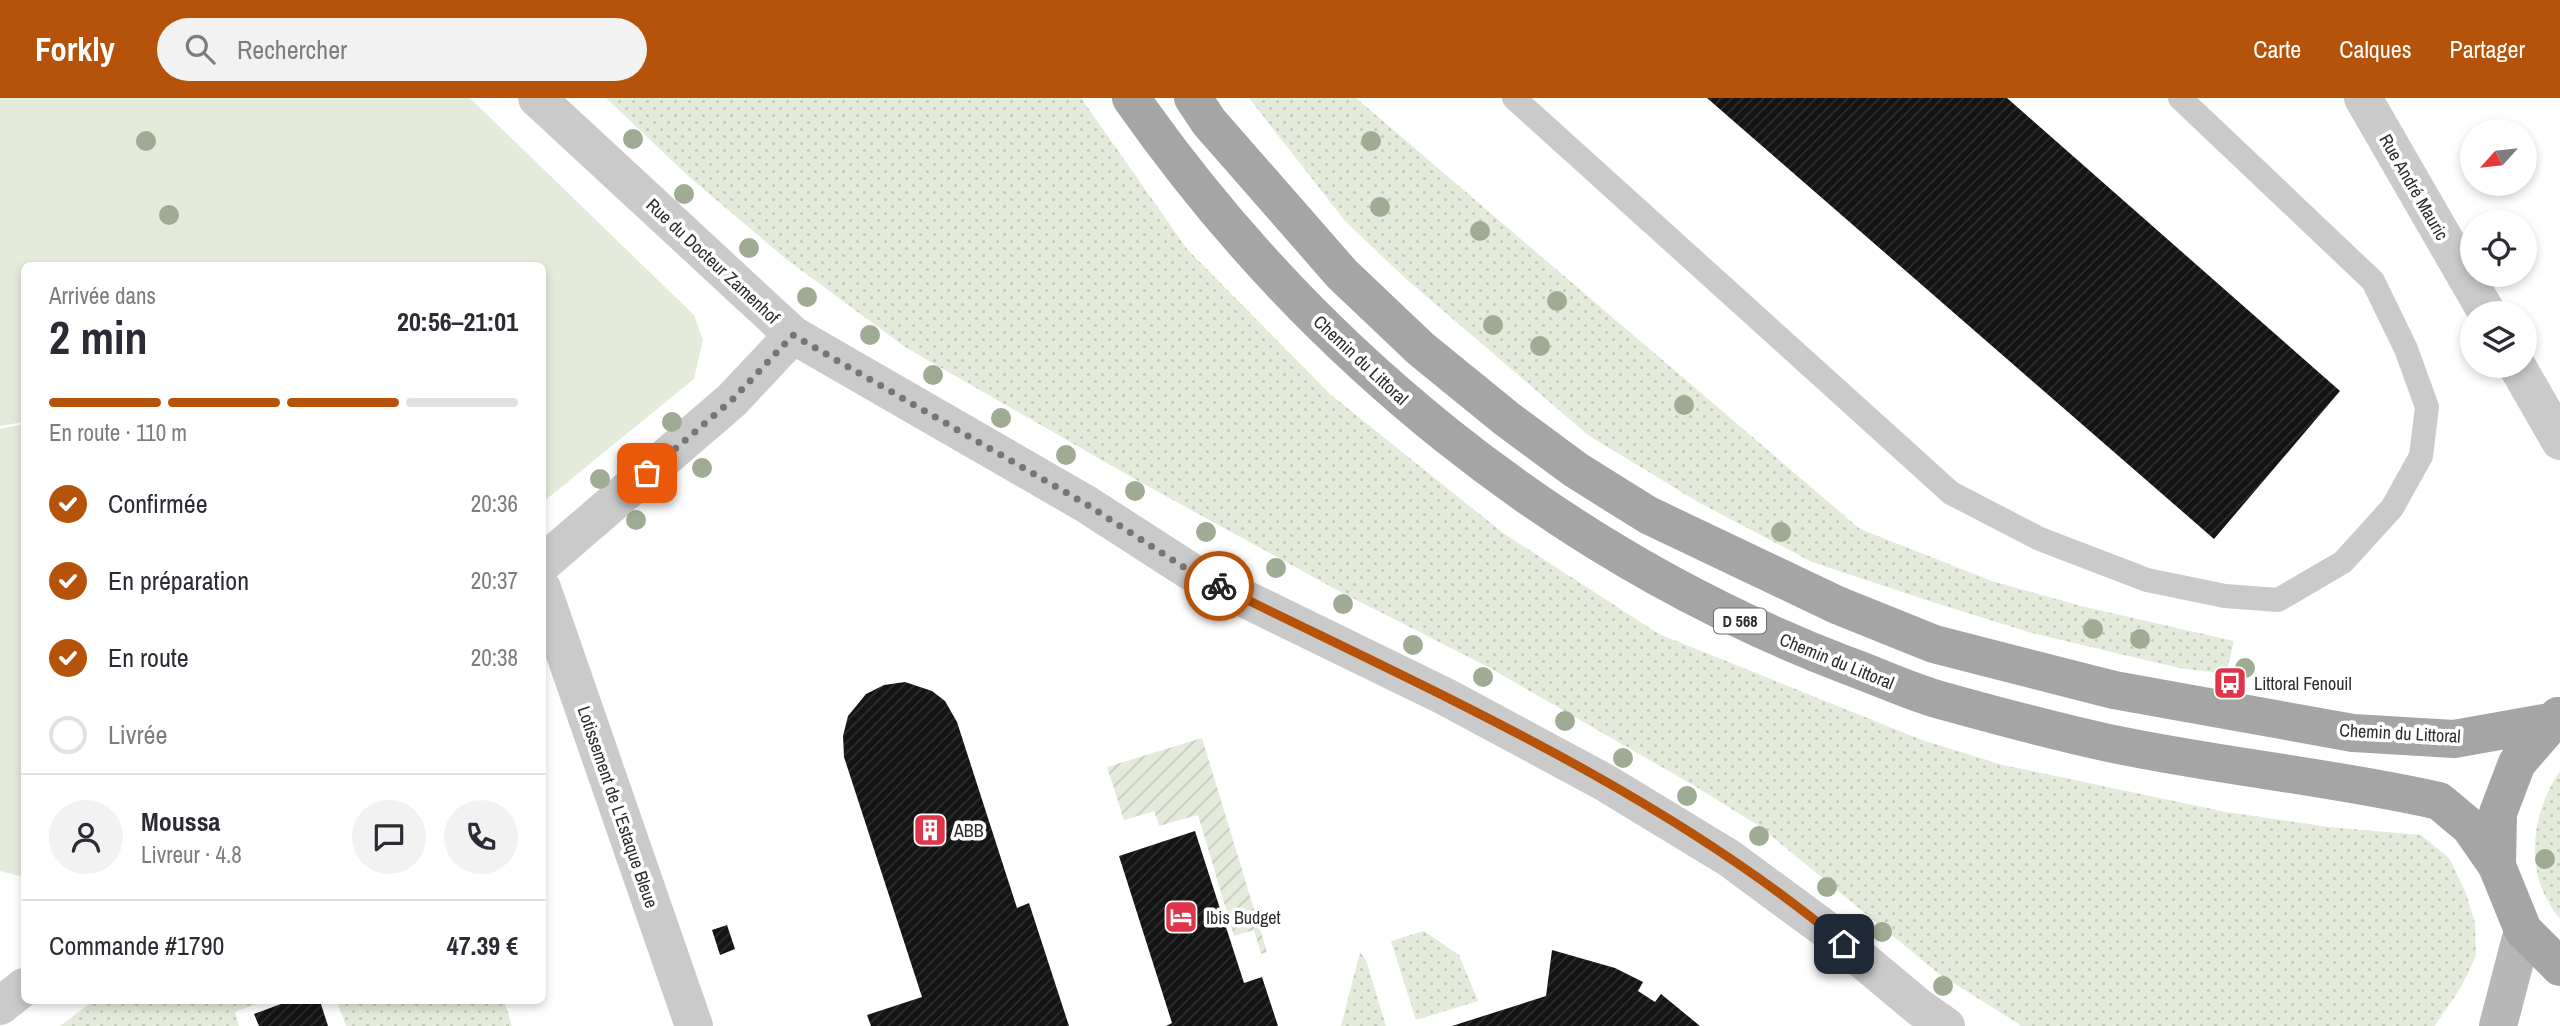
<!DOCTYPE html>
<html lang="fr">
<head>
<meta charset="utf-8">
<style>
  :root { --surface:#fff; --page:#f2f2f3; --text:#2b2b33; --muted:#7c7c81; --line:#e1e1e2; --accent:#b45309 }
  body { margin:0; font-family:"Archivo Narrow",sans-serif; background:var(--page); color:var(--text); height:100vh; display:flex; flex-direction:column; font-size:26px; white-space:nowrap }
  * { box-sizing:border-box; margin:0 }
  p { font-size:23px; color:var(--muted) }
  .icon { flex:none; width:38px; height:38px; fill:none; stroke:currentColor; stroke-width:2; stroke-linecap:round; stroke-linejoin:round }
  .map { position:relative; flex:1; overflow:hidden }
  .drawer { position:absolute; left:21px; top:164px; width:525px; height:742px; display:flex; flex-direction:column; background:var(--surface); border-radius:10px; box-shadow:0 4px 10px #0003 }
  .drawer>* { flex:none }
  .needle { width:46px; rotate:243deg }
  .buttons { position:absolute; left:2460px; top:21px; display:grid; gap:14px }
  .buttons a { display:grid; place-items:center; width:77px; height:77px; border-radius:50%; background:var(--surface); box-shadow:0 4px 10px #0003; font-size:35px }
  .pin { position:absolute; display:grid; place-items:center; width:60px; height:60px; color:#fff; margin:-30px; border-radius:14px; box-shadow:0 4px 10px #0006 }
  .courier { position:absolute; display:grid; place-items:center; width:70px; height:70px; margin:-35px; border:5px solid #b45309; border-radius:50%; background:#fff; color:#222; box-shadow:0 2px 9px #0007 }
  .summary em { font-style:normal; font-weight:800 }
  .summary div { display:flex; flex-direction:column-reverse }
  .summary { display:flex; align-items:center; justify-content:space-between; height:119px; padding:0 28px }
  h1 { font-size:46px; font-weight:800; line-height:52px }
  .bar { display:grid; grid-template-columns:repeat(4,1fr); gap:10px 7px; align-content:center; height:84px; padding:0 28px }
  .bar i { height:9px; border-radius:5px; background:var(--line) }
  .bar .current { background:var(--accent) }
  .bar p { grid-column:span 4 }
  .line { display:flex; align-items:center; gap:18px; padding:0 28px; border-top:2px solid var(--line) }
  .line div { flex:1 }
  .round { display:grid; place-items:center; flex:none; width:74px; height:74px; border-radius:37px; background:var(--page) }
  ol { padding:0 28px; list-style:none }
  li { display:flex; align-items:center; gap:21px; height:77px }
  li p { margin-inline-start:auto }
  li .icon { padding:7px; border-radius:50%; background:var(--accent); color:#fff; stroke-width:4 }
  li:last-child { color:var(--muted) }
  li i { width:38px; height:38px; border:4px solid var(--line); border-radius:50% }
  header { display:flex; align-items:center; gap:42px; box-sizing:border-box; height:98px; padding:0 35px; background:var(--accent); color:#fff }
  header strong { font-size:33px }
  nav { display:flex; gap:38px; margin-inline-start:auto; font-size:24px }
  .search { width:490px; height:63px; background:var(--page); display:flex; align-items:center; gap:18px; box-sizing:border-box; padding:0 24px; border-radius:38px; color:var(--muted); font-size:26px }
  .map>svg:first-child { display:block }
</style>
</head>
<body>
<header>
<strong>Forkly</strong>
<div class="search"><svg class="icon" aria-label="search" viewBox="0 0 24 24"><circle cx="10" cy="10" r="6"/><path d="M15 15l6 6"/></svg>Rechercher</div>
<nav><a>Carte</a><a>Calques</a><a>Partager</a></nav>
</header>
<div class="map">
<svg width="2560" height="928" viewBox="0 0 2560 928">
  <defs>
    <pattern id="grass-dots" width="8" height="8" patternUnits="userSpaceOnUse" patternTransform="scale(1.75)"><rect width="8" height="8" fill="#e4ebdb"/><path d="M2 2h.1M6 6h.1" fill="none" stroke="#c4cabc" stroke-width="1.8" stroke-linecap="round"/></pattern>
    <pattern id="garden-furrows" width="10" height="10" patternUnits="userSpaceOnUse" patternTransform="scale(1.75)"><rect width="10" height="10" fill="#e4ebdb"/><path d="M-1 1l2-2M0 10L10 0M9 11l2-2" fill="none" stroke="#c4cabc"/></pattern>
    <pattern id="building-hatch" width="6" height="6" patternUnits="userSpaceOnUse" patternTransform="scale(1.75)"><rect width="6" height="6" fill="#141414"/><path d="M-1 1l2-2M0 6l6-6M5 7l2-2" fill="none" stroke="#2e2e2e"/></pattern>
  </defs>
  <rect width="100%" height="100%" fill="#fff"/>
  <path fill="url(#grass-dots)" d="M606,0h475l106,151 143,145 173,139 156,101 263,106 81,25 223,47 103,15 92,8 28,23 17,35 9,30 1,33 -15,31 -26,39h-413l-83,-52 -180,-148 -66,-41 -205,-118 -151,-77 -197,-108 -235,-135 -119,-88 -99,-84z
    M1249,0h107l504,431 132,52 89,25 153,35 -8,33 -47,-6 -147,-35 -103,-32 -117,-39 -114,-60 -110,-67 -184,-158 -59,-56z
    M2560,673v148c-37,-44 -30,-104 0,-148z
    M1424,833l35,24 19,46 -62,19 -25,-79z
    M1360,854l6,8 20,66h-45z
    M93,903h171l-29,11 4,14h-179z
    M337,903h167l8,25h-166z"/>
  <path fill="#e4ebdb" d="M0,0h470l224,217 9,25 -9,39 -151,123 -1,-236h-518v156l-24,4z
    M24,326v453l-24,-6v-442z"/>
  <path fill="url(#garden-furrows)" d="M1202,640l65,214 -6,2 -7,-24 -20,6 -36,-121 -39,11 -5,-15 -30,9 -17,-53z"/>
  <path fill="url(#building-hatch)" d="M1707,0h300l333,293 -126,148z
    M905,584l27,9 13,10 12,21 60,186 12,-5 40,123h-198l-4,-11 55,-18 -78,-240 -1,-21 5,-20 18,-22 18,-9z
    M1195,733l49,152 18,-6 16,49h-112l6,-3 -53,-167z
    M727,827l8,24 -15,6 -8,-25z
    M1552,852l63,18 28,14 -5,9 17,11 6,-8 39,32h-248l94,-30z
    M289,903h31l8,25h-69l-5,-12z"/>
  <g fill="none" stroke-linecap="round" stroke-linejoin="round">
    <path stroke="#cacaca" stroke-width="24" d="M1514,0l437,395 89,46 107,41 78,16 53,4 65,-38 49,-54 29,-52 6,-49 -21,-58 -33,-68 -193,-183"/>
    <path stroke="#cacaca" stroke-width="38" d="M537,0l256,237 293,169 110,71 250,122 158,85 125,76 95,70 96,80 26,18
      M2363,0l124,215
      M2517,268l43,75
      M542,466l190,-164 61,-65
      M542,490l152,438
      M0,908l24,-19"/>
    <path stroke="#b7b7b7" stroke-width="38" d="M2498,928l25,-96"/>
    <path stroke="#a5a5a5" stroke-width="38" d="M1131,0c177,253 425,456 715,567 31,11 62,26 94,35 54,15 109,30 164,42 111,24 224,34 335,59l31,26 27,39
      M1193,0l16,24 133,152 79,75 86,70 69,51 72,45 189,90 97,39 180,46 239,43 101,6 96,-17
      M2558,618l-41,47 -19,50 -1,53 26,64 37,37"/>
  </g>
  <g fill="#a0ab94">
    <circle cx="633" cy="41" r="10"/>
    <circle cx="146" cy="43" r="10"/>
    <circle cx="1371" cy="43" r="10"/>
    <circle cx="684" cy="96" r="10"/>
    <circle cx="1380" cy="109" r="10"/>
    <circle cx="169" cy="117" r="10"/>
    <circle cx="1480" cy="133" r="10"/>
    <circle cx="749" cy="150" r="10"/>
    <circle cx="807" cy="199" r="10"/>
    <circle cx="1557" cy="203" r="10"/>
    <circle cx="1493" cy="227" r="10"/>
    <circle cx="870" cy="237" r="10"/>
    <circle cx="1540" cy="248" r="10"/>
    <circle cx="933" cy="277" r="10"/>
    <circle cx="1684" cy="307" r="10"/>
    <circle cx="1001" cy="320" r="10"/>
    <circle cx="672" cy="324" r="10"/>
    <circle cx="1066" cy="357" r="10"/>
    <circle cx="702" cy="370" r="10"/>
    <circle cx="600" cy="381" r="10"/>
    <circle cx="1135" cy="393" r="10"/>
    <circle cx="636" cy="422" r="10"/>
    <circle cx="1206" cy="434" r="10"/>
    <circle cx="1781" cy="434" r="10"/>
    <circle cx="1276" cy="470" r="10"/>
    <circle cx="1343" cy="506" r="10"/>
    <circle cx="2093" cy="531" r="10"/>
    <circle cx="2140" cy="541" r="10"/>
    <circle cx="1413" cy="547" r="10"/>
    <circle cx="2245" cy="570" r="10"/>
    <circle cx="1483" cy="579" r="10"/>
    <circle cx="1565" cy="623" r="10"/>
    <circle cx="1623" cy="660" r="10"/>
    <circle cx="1687" cy="698" r="10"/>
    <circle cx="1759" cy="738" r="10"/>
    <circle cx="2545" cy="761" r="10"/>
    <circle cx="1827" cy="789" r="10"/>
    <circle cx="1882" cy="834" r="10"/>
    <circle cx="1943" cy="888" r="10"/>
  </g>
  <g fill="none" stroke-linecap="round" stroke-linejoin="round">
    <path stroke="#767676" stroke-width="7" stroke-dasharray="0 12.6" d="M647,375l85,-73 61,-65 293,169 110,71 23,11"/>
    <path stroke="#b45309" stroke-width="9" d="M1219,488c210,104 444,205 625,358"/>
  </g>
  <defs>
    <symbol id="bus-square" viewBox="-11 -11 22 22"><rect x="-9" y="-9" width="18" height="18" rx="4" fill="#df354c" stroke="#fff"/><path d="M-5-6H5V4H4V6H2V4H-2V6H-4V4H-5ZM-3.5-4V0h7V-4ZM-3.5 1.2v1.5H-2V1.2ZM2 1.2v1.5H3.5V1.2Z" fill="#fff"/></symbol>
    <symbol id="building-square" viewBox="-11 -11 22 22"><rect x="-9" y="-9" width="18" height="18" rx="4" fill="#df354c" stroke="#fff"/><path d="M-4-6H4V6H1V3H-1V6H-4ZM-2.5-4.3h1.7v1.8h-1.7ZM.8-4.3h1.7v1.8H.8ZM-2.5-1h1.7V.8h-1.7ZM.8-1h1.7V.8H.8Z" fill="#fff"/></symbol>
    <symbol id="hotel-square" viewBox="-11 -11 22 22"><rect x="-9" y="-9" width="18" height="18" rx="4" fill="#df354c" stroke="#fff"/><path d="M-6-4.5h1.5V1H6V5H4.5V3h-9V5H-6ZM-4 0a1.8 1.8 0 1 1 3.6 0ZM.5 0V-2.5h3Q6-2.5 6 0Z" fill="#fff"/></symbol>
  </defs>
  <g fill-rule="evenodd">
    <use href="#bus-square" x="2211" y="566" width="38" height="38"/>
    <use href="#building-square" x="911" y="713" width="38" height="38"/>
    <use href="#hotel-square" x="1162" y="800" width="38" height="38"/>
  </g>
  <g text-anchor="middle" dominant-baseline="central" stroke-width="7" stroke-linejoin="round" paint-order="stroke">
    <rect fill="#fff" stroke="#6c6c6c" stroke-width="2" x="1714" y="510.5" width="52" height="25" rx="5"/>
    <g font-size="16" font-weight="bold" fill="#2d2d2d">
      <text x="1740" y="523">D 568</text>
    </g>
    <g font-size="18" fill="#2d2d2d" stroke="#fff">
      <text transform="translate(2414 89) rotate(60)">Rue André Mauric</text>
      <text transform="translate(713 163) rotate(43)">Rue du Docteur Zamenhof</text>
      <text transform="translate(1361 262) rotate(43)">Chemin du Littoral</text>
      <text transform="translate(1837 563) rotate(22)">Chemin du Littoral</text>
      <text transform="translate(2400 635) rotate(3)">Chemin du Littoral</text>
      <text transform="translate(618 709) rotate(71)">Lotissement de L'Estaque Bleue</text>
    </g>
    <g font-size="18" fill="#2d2d2d" stroke="#fff" text-anchor="start">
      <text x="2254" y="585">Littoral Fenouil</text>
      <text x="954" y="732">ABB</text>
      <text x="1206" y="819">Ibis Budget</text>
    </g>
  </g>
</svg>
<div class="buttons">
<a><svg class="needle" viewBox="-14 -14 28 28"><path d="M0-13l5 13h-10z" fill="#e53935"/><path d="M0 13l5-13h-10z" fill="#7c7c81"/></svg></a>
<a><svg class="icon" aria-label="locate" viewBox="0 0 24 24"><circle cx="12" cy="12" r="6"/><path d="M12 2v4M12 18v4M2 12h4M18 12h4"/></svg></a>
<a><svg class="icon" aria-label="layers" viewBox="0 0 24 24"><path d="M12 4l9 5-9 5-9-5zM3 14l9 5 9-5"/></svg></a>
</div>
<div class="pin" style="left:647px;top:375px;background:#ea580c"><svg class="icon" aria-label="bag" viewBox="0 0 24 24"><path d="M5 8h14l-1 12H6zM9 8a3 3 0 0 1 6 0"/></svg></div>
<div class="pin" style="left:1844px;top:846px;background:#1f2937"><svg class="icon" aria-label="home" viewBox="0 0 24 24"><path d="M3 11l9-7 9 7M6 9v11h12V9"/></svg></div>
<div class="courier" style="left:1219px;top:488px"><svg class="icon" aria-label="bike" viewBox="0 0 24 24"><circle cx="6" cy="16" r="4"/><circle cx="18" cy="16" r="4"/><path d="M6 16l4-8h5l3 8M10 8l3 8H6M13 5h3"/></svg></div>
<section class="drawer">
<div class="summary"><div><h1>2 min</h1><p>Arrivée dans</p></div><em>20:56–21:01</em></div>
<div class="bar"><i class="current"></i><i class="current"></i><i class="current"></i><i></i><p>En route · 110 m</p></div>
<ol>
<li><svg class="icon" aria-label="check" viewBox="0 0 24 24"><path d="M5 12l5 5 9-10"/></svg>Confirmée<p>20:36</p></li>
<li><svg class="icon" aria-label="check" viewBox="0 0 24 24"><path d="M5 12l5 5 9-10"/></svg>En préparation<p>20:37</p></li>
<li><svg class="icon" aria-label="check" viewBox="0 0 24 24"><path d="M5 12l5 5 9-10"/></svg>En route<p>20:38</p></li>
<li><i></i>Livrée</li>
</ol>
<div class="line" style="height:126px"><a class="round"><svg class="icon" aria-label="person" viewBox="0 0 24 24"><circle cx="12" cy="8" r="4"/><path d="M4 21q1-7 8-7t8 7"/></svg></a><div><b>Moussa</b><p>Livreur · 4.8</p></div><a class="round"><svg class="icon" aria-label="chat" viewBox="0 0 24 24"><path d="M4 5h16v11H9l-5 4z"/></svg></a><a class="round"><svg class="icon" aria-label="phone" viewBox="0 0 24 24"><path d="M5 4h4l2 5-3 2q2 4 5 5l2-3 5 2v4C11 20 4 13 5 4z"/></svg></a></div>
<div class="line" style="height:91px"><div>Commande #1790</div><b>47.39 €</b></div>
</section>
</div>
</body>
</html>
